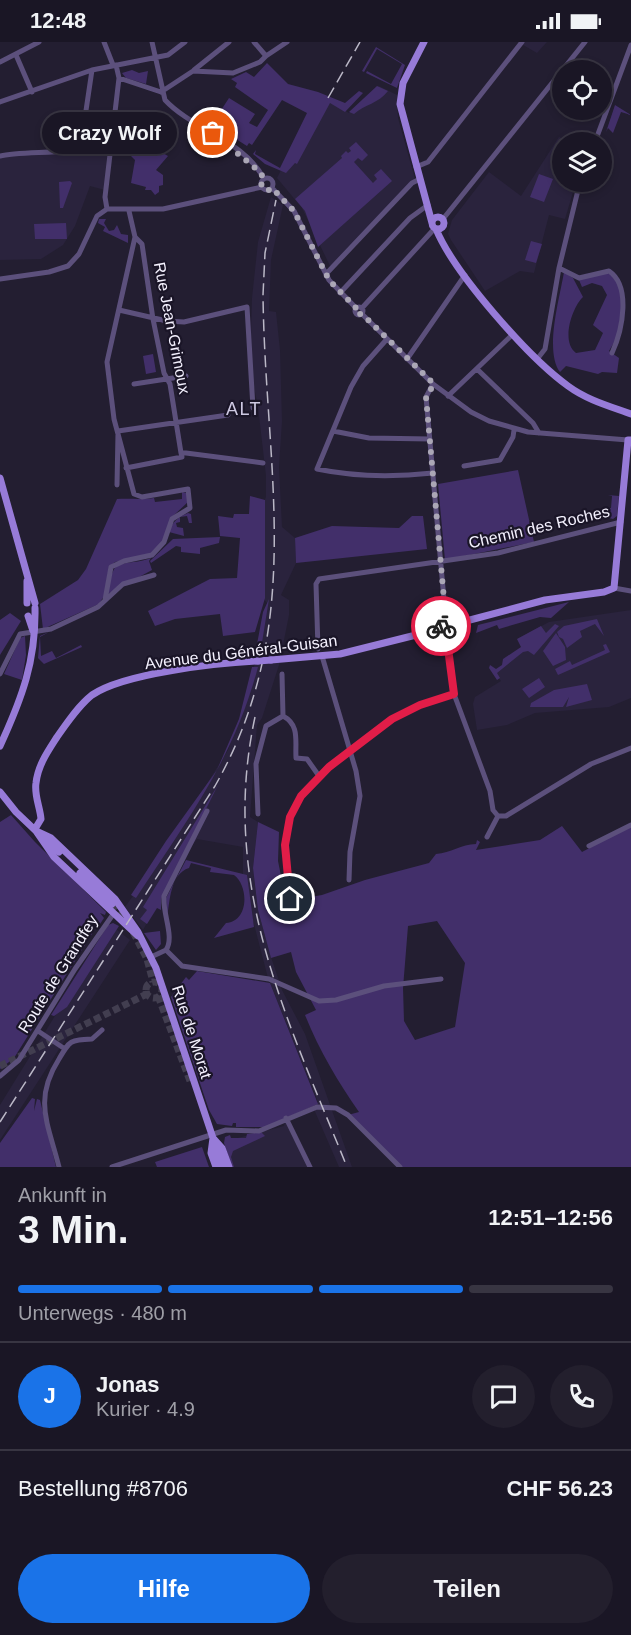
<!DOCTYPE html>
<html lang="de">
<head>
<meta charset="utf-8">
<style>
  :root { --surface:#1a1625; --page:#231f2d; --text:#f1f3f6; --muted:#9f9fa7; --line:#383542; --accent:#1a73e8 }
  body { margin:0; font-family:Arial,sans-serif; background:var(--page); color:var(--text); height:100vh; display:flex; flex-direction:column; font-size:22px; white-space:nowrap }
  * { box-sizing:border-box; margin:0 }
  p { font-size:20px; color:var(--muted) }
  .icon { flex:none; width:33px; height:33px; fill:none; stroke:currentColor; stroke-width:2; stroke-linecap:round; stroke-linejoin:round }
  .map { position:relative; height:1125px; overflow:hidden }
  .drawer { display:flex; flex-direction:column; background:var(--surface); flex:1 }
  .drawer>* { flex:none }
  .tools { position:absolute; left:552px; top:18px; display:grid; gap:12px }
  .tools a { display:grid; place-items:center; width:60px; height:60px; border-radius:50%; background:var(--surface); box-shadow:0 3px 9px #0003,0 0 0 2px var(--line); font-size:30px }
  .pin { position:absolute; display:grid; place-items:center; width:51px; height:51px; color:#fff; margin:-26px; border:3px solid #fff; border-radius:50%; box-shadow:0 2px 6px #0007 }
  .courier { position:absolute; display:grid; place-items:center; width:60px; height:60px; margin:-30px; border:4px solid #e11d48; border-radius:50%; background:#fff; color:#222; box-shadow:0 2px 8px #0007 }
  .bubble { position:absolute; height:42px; border-radius:21px; background:var(--surface); box-shadow:0 3px 9px #0003,0 0 0 2px var(--line); font-size:20px; font-weight:700; line-height:42px; text-align:center }
  .overview em { font-style:normal; font-weight:700 }
  .overview div { display:flex; flex-direction:column-reverse }
  .overview { display:flex; align-items:center; justify-content:space-between; height:102px; padding:0 18px }
  h1 { font-size:39px; font-weight:700; line-height:45px }
  .bar { display:grid; grid-template-columns:repeat(4,1fr); gap:9px 6px; align-content:center; height:72px; padding:0 18px }
  .bar i { height:8px; border-radius:4px; background:var(--line) }
  .bar .active { background:var(--accent) }
  .bar p { grid-column:span 4 }
  .line { display:flex; align-items:center; gap:15px; padding:0 18px; border-top:2px solid var(--line) }
  .line div { flex:1 }
  .round { display:grid; place-items:center; flex:none; width:63px; height:63px; border-radius:32px; background:var(--page) }
  .cta { display:flex; gap:12px; margin-top:auto; padding:12px 18px }
  .cta a { flex:1; height:69px; border-radius:36px; background:var(--accent); color:#fff; font-size:24px; font-weight:700; line-height:69px; text-align:center }
  .cta a+a { background:var(--page); color:var(--text) }
  .status { display:flex; justify-content:space-between; align-items:center; height:42px; padding:0 30px; background:var(--surface); direction:ltr }
  .status svg { height:16px; fill:currentColor }
  .map>svg:first-child { display:block }
</style>
</head>
<body>
<div class="status"><b>12:48</b><svg viewBox="0 0 49 12"><path d="M0 12V9h3v3zM5 12V6h3v6zM10 12V3h3v9zM15 12V0h3v12zM26 1h20v11H26zM47 4h2v5h-2z"/></svg></div>
<div class="map">
<svg width="631" height="1125" viewBox="0 0 631 1125">
  <rect width="100%" height="100%" fill="#231e31"/>
  <path fill="#2a233d" d="M518,0h29l-10,11z
    M379,44l18,9 1,23 17,61 -84,89 -29,-60 -25,-30 42,-83 30,18z
    M559,95l11,5h-8v40h14l-11,37 -16,-4 -15,58 -14,-2 -35,20 -34,-51 -3,-6 4,-14 37,-48 32,24z
    M83,105l27,3 -5,40 -15,-4 -15,40 -12,19 -22,14 -41,1v-104z
    M271,155l12,8 -12,55 -2,51 7,1 4,38 2,71 -3,46 3,60 13,11 1,25 -15,32 8,5v15l-10,50 -17,53 -5,7 -7,92 8,5 -5,46 5,42 12,44 12,36 23,44 47,133h-13l-26,-60 5,-5 -50,-124 -25,-96v-35l-46,-8 -13,17 -41,74 -18,-23 44,-62 59,-95 21,-59 18,-88 -6,-8 -3,-78 8,-20v-21l-8,-69 -8,-40 2,-69 6,-56z
    M631,568v88l-22,9 -74,6 -28,12 -30,5 -4,-26 2,-7 26,-16 -6,-8 28,-22 -6,-12 32,-17z
    M111,883l19,15 -130,200v-35z
    M286,1076l24,49h-80v-27l54,-14z"/>
  <path fill="#422f6a" fill-rule="evenodd" d="M376,5l29,18 -8,23 -31,-15 1,-2 24,13 11,-20 -25,-15 -13,23 -2,-1z
    M267,21l21,21 30,8 27,11 14,-12 4,2 -18,19 -15,-9 -33,61 -2,-1 -9,10 -21,-9 -12,-10 3,-4 -1,4 25,14 27,-55 -25,-13 -30,45 -3,-2 -2,3 -35,-22 17,-26 26,16 -6,9 8,4 11,-17 -33,-23 2,-4 -6,-4 15,-7 8,5z
    M132,28l7,3 9,-2 -2,13 -20,-6 -4,-5z
    M377,44l11,5c-10,13 -23,13 -34,23l-5,-2z
    M615,63l16,10 -10,-3 -8,21 -5,-5 -2,4z
    M138,96l8,2 -1,3 23,13 -12,14 7,5v10l-4,1v6l-4,3 -4,-5h-6l1,-3 -15,-4 4,-23 -4,-4 2,-17z
    M356,100l12,13 -6,6 -4,-3 -4,4 19,21 4,-4 -3,-4 7,-6 11,12 -74,66 -13,-36 -10,-12 47,-41 -1,-2 5,-5 2,2 3,-2 -2,-3z
    M539,132l14,5 -9,23 -14,-5z
    M70,139l2,2 -9,25h-3l-1,-26z
    M99,177h7l-2,4 5,8 5,-1 3,-5 4,9 7,1v8l-25,-12 2,-4 -7,-4z
    M66,181l1,16h-32l-1,-15z
    M531,199l11,3 -6,19 -11,-3z
    M564,230l9,6 10,19c-10,9 -23,44 -7,56l19,-3 8,-17 -10,-8 14,-30 -5,-9 -10,-3 -10,4 -3,-7 21,-7 13,1c18,27 13,50 -4,77l10,7 -2,15 -15,-1 -4,2 -32,-8 -6,6c-16,-21 0,-75 4,-100z
    M153,312l3,18 -10,2 -3,-18z
    M518,428l16,72 -89,18 -7,-76z
    M182,450l5,1 2,8 -17,16 -10,25 -12,13 -35,7 -6,5 -5,29 -5,8 -56,25 -3,-25 38,-24 8,-11 31,-70c13,-1 23,1 37,-1l1,4 27,-3z
    M608,453l11,1 -2,20 -4,3 -4,-1 -2,-10h4l1,-12z
    M250,454l15,4v98l-10,34 -32,4 -3,-22 -45,5 -20,7 -7,-15 62,-32 27,-1 3,-40 -20,-2 -2,-20 15,2 1,-4h15z
    M188,471l3,1 1,9h-3l-2,-7 -7,1v5l-4,1 1,4 6,1 1,8 -15,-4c4,-11 8,-14 19,-19z
    M412,474h11l4,33 -131,14 -1,-25 37,-12 67,2z
    M220,495l-1,6 -19,5v6l-19,-2v-5l-5,-1 -25,17 -1,-2 23,-22z
    M151,516l-2,3 3,9 -44,24c6,-42 11,-25 43,-36z
    M269,557l-9,56h-5l8,-43z
    M569,560l-18,16 -11,-1 -41,12 -2,-4 -21,8 2,-8z
    M10,571l11,8 -21,34v-35z
    M597,577l7,17 -9,-12 -15,7 2,6 -15,11 -4,-9 -4,-2 -2,-5 7,-6z
    M555,582l4,2 -25,29 -6,-4 -5,1 -26,21 3,5 -3,2 -8,-12 1,-3 6,4 6,-4 1,-6 18,-12 -4,-8 24,-13 5,7z
    M49,590l-9,5 1,19 11,-5 4,7 25,-13 1,2 -38,17 -6,-6 2,-22z
    M556,591l9,14 1,13 -13,6 -10,-15z
    M25,594l1,19 -4,25 -18,-6 16,-36z
    M606,602l4,8 -52,23 -3,-6 15,-8 2,4 33,-15 -2,-5z
    M252,625h6c-25,94 -71,153 -122,231l-5,-3 35,-54 51,-71 22,-51z
    M539,636l6,9 -16,11 -7,-9z
    M587,642l5,16 -26,7 3,-10 -6,10h-33l1,-4 23,-13z
    M218,743l-57,114v11l-4,-2 -10,16 -7,-5 7,-9 -4,-3z
    M11,773l24,27 71,70 -1,3 -5,-2 4,5 -4,6 -5,-2 -3,4 3,3 -81,129 -14,11v-247z
    M258,780l21,10 -1,29 8,40 36,-6 43,-15 64,-17 7,-9c15,-1 25,-10 40,-10l1,-4 3,2 -4,8 64,-10 22,-14 20,26 49,-26v341h-231l-52,-52 11,-3c-21,-30 -40,-62 -54,-97l11,-5 -20,-38 -5,-20 -20,6 -13,-48 -5,-42zM437,879l28,42 -10,64 -40,13 -11,-19 -1,-33 5,-62z
    M186,818l61,15 7,52 -40,11 12,-15c23,-1 23,-37 8,-48l-24,-3 1,-4 -20,-5 -2,5c-19,6 -19,33 -22,50l-1,-20z
    M113,881l6,3 -52,81 -13,9 -3,-1 57,-90z
    M160,889l1,13 -5,6 -12,-17z
    M197,929l73,12 48,121 -52,23h-30v-4h-3l-1,3 -15,-2 -8,-14 -38,-113 15,-20 3,3z
    M32,1056l3,1 -1,12 3,-12 3,1 16,67h-56v-24z
    M261,1090l4,4 -32,15 -2,6 3,10h-2l-8,-24 1,-6 5,-2 1,3h15l1,-4z
    M202,1105l7,20h-52l-2,-5z"/>
  <g fill="none" stroke-linecap="round" stroke-linejoin="round">
    <path stroke="#423e50" stroke-width="7" stroke-dasharray="7 3.5" stroke-linecap="butt" d="M112,862l13,16
      M133,890l14,27 6,23
      M146 948a8 8 0 1 1 16 0a8 8 0 1 1-16 0Z
      M158,954l32,85
      M0,1024l147,-72"/>
    <path stroke="#5c507c" stroke-width="5" d="M104,0l9,23
      M152,0l13,58c28,30 79,40 99,79
      M16,13l16,37
      M266,14l21,-14
      M0,20l39,-20
      M194,28l35,-28
      M119,36l42,14
      M161,50l32,-21 40,2 27,-11 6,-6 -12,-14
      M0,60l92,-32 76,-15 17,-13
      M595,100l36,-97
      M83,105l1,-23 8,-54
      M0,114c17,-5 75,-2 83,-9l27,3
      M416,125l12,-5 94,-120
      M261 142a6 6 0 1 1 12 0a6 6 0 1 1-12 0Z
      M272,146l22,23 35,69 27,28
      M107,167l-2,-12 14,-119 -3,-13
      M129,169l6,26 7,7 11,75 11,54 6,11 11,69
      M443,177l142,-177
      M559,226l20,10 30,-7c22,15 14,58 3,82
      M326,232l86,-91 8,-4
      M0,237l49,-7 19,-6 11,-12 18,-38 10,-7h56l99,-22
      M340,251l70,-75 18,-13
      M355 269a4 4 0 1 1 8 0a4 4 0 1 1-8 0Z
      M362,266l73,-80
      M119,268l48,11 17,1 63,-15 6,101
      M362,272l71,70 38,28 18,9 39,11 100,8
      M387,297l-24,27 -12,21 -34,82c38,8 78,8 116,4
      M538,316l7,-9 14,-81 21,-86
      M407,317l58,-84
      M477,327l56,54 6,10
      M134,342l52,-8
      M433,342l-7,13 20,225
      M448,354l65,-62
      M118,389l110,-16
      M333,389l36,7 61,1
      M464,424l36,-6 13,-23 1,-7
      M126,426l56,-11 -1,-4h5l77,10
      M117,443l1,-52
      M614,546l17,3
      M105,558l6,-33 13,-6 28,-6 12,-13 8,-23 18,-11 -2,-19 -46,8 -8,-3 -20,-75 -7,-57 28,-125
      M446,591l8,61 36,97 3,19 5,6
      M318,607l-2,-65 3,-5 179,-26 123,-31
      M322,614l34,115 4,25 -10,56 -1,28
      M0,632l20,-40 31,-5 47,-22 25,-23 31,-9
      M282,632l1,42c17,9 12,25 13,42l11,1 12,17
      M258,772l-2,-50 10,-38 17,-10
      M498,774h8l85,-52 40,-16
      M487,795l11,-21
      M589,804l42,-21
      M290,857l-5,-54 5,-28 11,-21 28,-29 63,-48 28,-14 34,-11
      M166,908l16,16 87,13 50,22 17,-1 48,-14 57,-7
      M166,908c9,-13 -4,-37 -2,-54l43,-85
      M151,915l15,-7
      M38,989l27,18
      M0,1034l19,-16 56,-91 39,-56
      M286,1076l24,49
      M59,1125c-11,-44 -26,-67 0,-108 11,-19 11,-19 33,-20l10,-9
      M112,1125l114,-37 33,1 58,-24 19,1 12,7 52,52"/>
    <path stroke="#977bd8" stroke-width="7" d="M424,0l-21,41 -3,21 32,119
      M432 181a6 6 0 1 1 12 0a6 6 0 1 1-12 0Z
      M436,187c18,44 93,129 132,157 19,14 41,20 63,28
      M0,436l35,125
      M27,539v22
      M28,574l5,15
      M440.5 586a5.5 5.5 0 1 1 11 0a5.5 5.5 0 1 1-11 0Z
      M451,583l94,-25 59,-8 10,-4 14,-148h3
      M271,618l69,-6 100,-25
      M0,704c22,-48 36,-85 35,-138
      M0,750l16,20 20,19 15,7 64,61 23,33 18,36 57,170 9,10 7,19
      M35,787l6,-10c-1,-12 -7,-24 -5,-36 2,-18 12,-32 21,-46 10,-14 21,-31 35,-42 32,-22 126,-32 166,-34
      M36,789l18,26 84,79
      M41,793l18,17
      M80,831l32,31
      M213,1096l-2,15 5,14
      M216,1105l6,20"/>
    <path stroke="#bbb8c7" stroke-width="1.5" stroke-dasharray="12 6" stroke-linecap="butt" d="M328,56l32,-56
      M255,675c-36,167 32,301 92,450
      M0,1080l215,-336c92,-162 50,-315 48,-491l2,-42 11,-53"/>
    <path stroke="#977bd8" stroke-width="7" d="M258,619l13,-1"/>
  </g>
  <g fill="none" stroke-linecap="round" stroke-linejoin="round">
    <path stroke="#aba7b6" stroke-width="6" stroke-dasharray="0 10.8" d="M213,91l47,39 4,7 -3,4 2,6 6,1 3,-2 22,23 35,69 27,28v6h6l72,70 -8,13 20,225 -5,4"/>
    <path stroke="#e11d48" stroke-width="8" d="M290,857l-5,-54 5,-28 11,-21 28,-29 63,-48 28,-14 34,-11 -8,-61 -4,-1 -1,-6"/>
  </g>
  <g text-anchor="middle" dominant-baseline="central" stroke-width="4.5" stroke-linejoin="round" paint-order="stroke">
    <g font-size="16" fill="#f4f1fe" stroke="#1a1527">
      <text transform="translate(172 286) rotate(79)">Rue Jean-Grimoux</text>
      <text transform="translate(539 485) rotate(-13)">Chemin des Roches</text>
      <text transform="translate(241 610) rotate(-7)">Avenue du Général-Guisan</text>
      <text transform="translate(58 932) rotate(-58)">Route de Grandfey</text>
      <text transform="translate(192 990) rotate(72)">Rue de Morat</text>
    </g>
    <g font-size="18" letter-spacing="1.5" fill="#cec9e2" stroke="#1a1527">
      <text x="244" y="367">ALT</text>
    </g>
  </g>
</svg>
<div class="tools">
<a><svg class="icon" aria-label="locate" viewBox="0 0 24 24"><circle cx="12" cy="12" r="6"/><path d="M12 2v4M12 18v4M2 12h4M18 12h4"/></svg></a>
<a><svg class="icon" aria-label="layers" viewBox="0 0 24 24"><path d="M12 4l9 5-9 5-9-5zM3 14l9 5 9-5"/></svg></a>
</div>
<div class="pin" style="left:213px;top:91px;background:#ea580c"><svg class="icon" aria-label="bag" viewBox="0 0 24 24"><path d="M5 8h14l-1 12H6zM9 8a3 3 0 0 1 6 0"/></svg></div>
<div class="pin" style="left:290px;top:857px;background:#1f2937"><svg class="icon" aria-label="home" viewBox="0 0 24 24"><path d="M3 11l9-7 9 7M6 9v11h12V9"/></svg></div>
<div class="courier" style="left:441px;top:584px"><svg class="icon" aria-label="bike" viewBox="0 0 24 24"><circle cx="6" cy="16" r="4"/><circle cx="18" cy="16" r="4"/><path d="M6 16l4-8h5l3 8M10 8l3 8H6M13 5h3"/></svg></div>
<div class="bubble" style="left:42px;top:70px;width:135px">Crazy Wolf</div>
</div>
<section class="drawer">
<div class="overview"><div><h1>3 Min.</h1><p>Ankunft in</p></div><em>12:51–12:56</em></div>
<div class="bar"><i class="active"></i><i class="active"></i><i class="active"></i><i></i><p>Unterwegs · 480 m</p></div>
<div class="line" style="height:108px"><b class="round" style="background:var(--accent);color:#fff">J</b><div><b>Jonas</b><p>Kurier · 4.9</p></div><a class="round"><svg class="icon" aria-label="chat" viewBox="0 0 24 24"><path d="M4 5h16v11H9l-5 4z"/></svg></a><a class="round"><svg class="icon" aria-label="phone" viewBox="0 0 24 24"><path d="M5 4h4l2 5-3 2q2 4 5 5l2-3 5 2v4C11 20 4 13 5 4z"/></svg></a></div>
<div class="line" style="height:78px"><div>Bestellung #8706</div><b>CHF 56.23</b></div>
<div class="cta"><a>Hilfe</a><a>Teilen</a></div>
</section>
</body>
</html>
